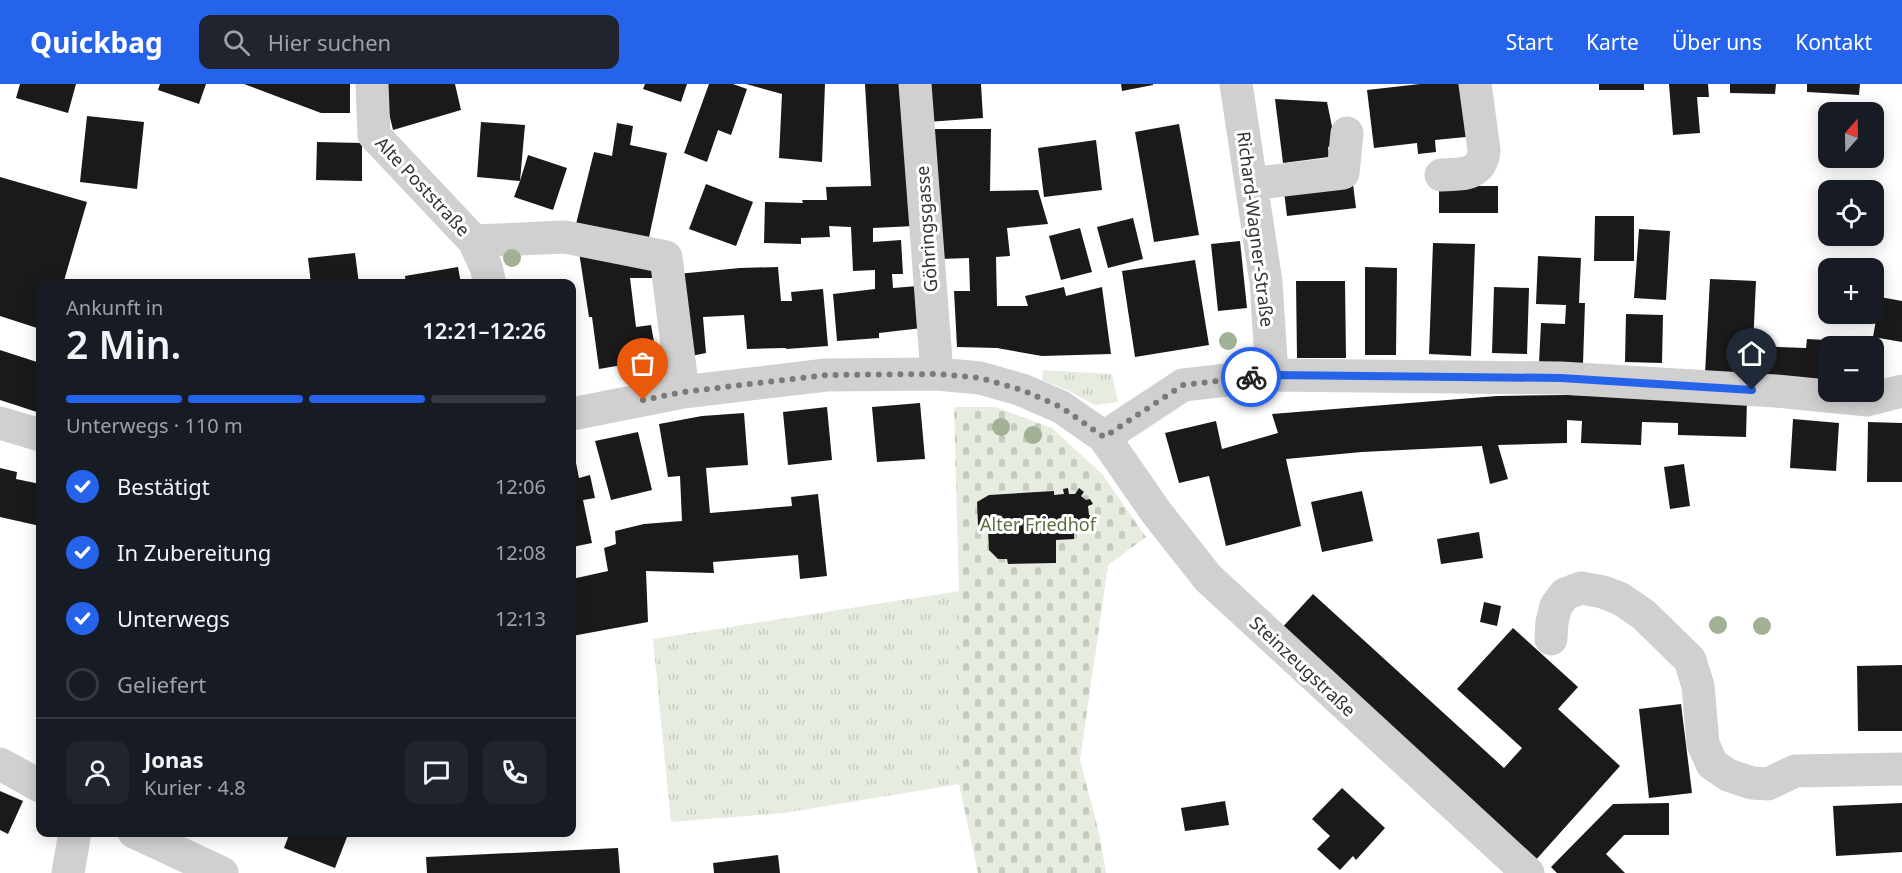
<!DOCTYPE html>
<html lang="de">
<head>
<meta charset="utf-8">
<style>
  :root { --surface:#171b24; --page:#20242c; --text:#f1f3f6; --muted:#9ea1a6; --line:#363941; --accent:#2563eb }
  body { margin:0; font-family:"Noto Sans",sans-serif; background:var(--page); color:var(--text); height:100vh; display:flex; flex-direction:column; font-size:22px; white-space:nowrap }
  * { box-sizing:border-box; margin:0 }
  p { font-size:20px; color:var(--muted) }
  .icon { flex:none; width:33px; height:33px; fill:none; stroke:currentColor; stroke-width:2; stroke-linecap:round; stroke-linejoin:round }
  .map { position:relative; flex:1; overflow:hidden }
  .panel { position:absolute; left:36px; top:195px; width:540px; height:558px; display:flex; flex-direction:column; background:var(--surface); border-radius:12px; box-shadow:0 3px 15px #0003 }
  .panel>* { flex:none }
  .needle { width:39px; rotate:20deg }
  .fabs { position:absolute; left:1818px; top:18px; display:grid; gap:12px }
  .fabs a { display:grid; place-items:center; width:66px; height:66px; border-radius:12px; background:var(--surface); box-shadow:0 3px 15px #0003; font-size:30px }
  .pin { position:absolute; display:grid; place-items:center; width:51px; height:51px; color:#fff; margin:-62px -26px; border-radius:50% 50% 50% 0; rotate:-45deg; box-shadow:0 0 6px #0007 }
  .pin .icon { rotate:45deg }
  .courier { position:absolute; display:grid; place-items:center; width:60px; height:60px; margin:-30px; border:4px solid #2563eb; border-radius:50%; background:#fff; color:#222; box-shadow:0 2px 8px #0007 }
  .head em { font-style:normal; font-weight:600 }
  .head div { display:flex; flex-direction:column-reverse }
  .head { display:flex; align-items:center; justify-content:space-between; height:102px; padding:0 30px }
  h1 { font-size:39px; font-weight:600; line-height:45px }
  .bar { display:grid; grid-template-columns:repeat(4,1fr); gap:9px 6px; align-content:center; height:72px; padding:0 30px }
  .bar i { height:8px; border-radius:4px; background:var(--line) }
  .bar .selected { background:var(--accent) }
  .bar p { grid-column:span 4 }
  .line { display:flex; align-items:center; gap:15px; padding:0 30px; border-top:2px solid var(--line) }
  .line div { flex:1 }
  .round { display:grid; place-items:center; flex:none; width:63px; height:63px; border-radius:12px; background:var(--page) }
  ol { padding:0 30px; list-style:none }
  li { display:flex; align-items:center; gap:18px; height:66px }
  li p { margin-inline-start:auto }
  li .icon { padding:6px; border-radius:50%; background:var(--accent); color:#fff; stroke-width:4 }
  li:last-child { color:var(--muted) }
  li i { width:33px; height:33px; border:3px solid var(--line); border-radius:50% }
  header { display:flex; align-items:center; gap:36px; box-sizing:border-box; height:84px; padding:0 30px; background:var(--accent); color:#fff }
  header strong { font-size:28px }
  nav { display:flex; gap:33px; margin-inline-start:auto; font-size:21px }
  .search { width:420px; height:54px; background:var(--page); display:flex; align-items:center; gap:15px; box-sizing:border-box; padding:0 21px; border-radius:12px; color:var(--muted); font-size:22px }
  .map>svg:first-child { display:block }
</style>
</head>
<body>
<header>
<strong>Quickbag</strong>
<div class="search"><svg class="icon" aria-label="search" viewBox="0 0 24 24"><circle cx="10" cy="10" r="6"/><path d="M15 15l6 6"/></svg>Hier suchen</div>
<nav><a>Start</a><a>Karte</a><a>Über uns</a><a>Kontakt</a></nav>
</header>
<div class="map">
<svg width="1902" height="789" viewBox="0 0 1902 789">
  <defs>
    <pattern id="grass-tufts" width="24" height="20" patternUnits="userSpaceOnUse" patternTransform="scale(1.5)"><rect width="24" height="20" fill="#e6ecdf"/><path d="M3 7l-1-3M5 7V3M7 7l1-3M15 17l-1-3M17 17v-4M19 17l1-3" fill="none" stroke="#c6cbc0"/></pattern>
    <pattern id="cemetery-stones" width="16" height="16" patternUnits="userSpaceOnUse" patternTransform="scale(1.5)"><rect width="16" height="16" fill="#e6ecdf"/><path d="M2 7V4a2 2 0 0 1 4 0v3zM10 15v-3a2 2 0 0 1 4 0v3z" fill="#c6cbc0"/></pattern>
  </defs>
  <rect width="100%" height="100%" fill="#fff"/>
  <path fill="url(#grass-tufts)" d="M1043,286l69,4 6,28 -23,3 -28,-15 -25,-10z
    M959,507v193l-175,29 -113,9 -18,-183z"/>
  <path fill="url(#cemetery-stones)" d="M954,323h41l57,21 50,46 44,63 -38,28 -28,195 19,73 7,40h-128l-19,-89v-193z"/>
  <path fill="#1a1a1a" d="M20,0h56l-8,29 -52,-15z
    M160,0h46l-7,20 -41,-14z
    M244,0h106v29h-29z
    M382,0h73l6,26 -68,20z
    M645,0h42l-6,18 -38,-13z
    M709,0h24l14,5 -16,46 -13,-5 -11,32 -23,-9z
    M825,0l-3,78 -43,-4 3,-64 -36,-10z
    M865,0h42l7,142 -41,2v14l28,-2 2,34h-11l1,14 25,-2 4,42 -43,5v5l-42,3 -4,-47 42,-5v-19l-22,1 -2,-44 -22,-1 1,11 -29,1v6l-37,-1 1,-41 38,1 -1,-3h25l-1,-13 45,-1z
    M924,0h57l2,34 -56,4z
    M1121,0h32v1l-31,6z
    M1420,0h49l7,52 -41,4 1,12 -18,2 -1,-11 -43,5 -7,-58z
    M1599,0h45v6h-45z
    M1669,0h39l1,13h-12l3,36 -27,2z
    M1730,0h46l-1,10 -45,-1z
    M1807,0h53l-1,11 -52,-3z
    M1275,15l52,3 9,44 -8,1 1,10 -46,6z
    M87,32l57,6 -7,67 -57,-7z
    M481,38l44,3 -5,56 8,-26 39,13 -14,42 -39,-13 6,-16 -43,-4z
    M617,39l16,3 -3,19 37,8 -19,89 -73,-14 19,-76 18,4z
    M1179,40l20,111 -45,7 -19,-110z
    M931,45h60l-1,62 48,-1 10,34 -41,4 3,28 -14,1 1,49h31l-3,-10 39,-9 2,9 36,-9 9,67 -69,2 -45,-8 -40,-1 -3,-56h16l-1,-33 -29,1z
    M1096,56l6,50 -58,7 -6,-49z
    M317,58l45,1v38l-46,-1z
    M0,93l87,25 -24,82h-23v45l-40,-13z
    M706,100l47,18 -17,44 -47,-17z
    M1353,100l3,24 -69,8 -3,-24z
    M1439,102h59v27h-59z
    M1595,132h39v45h-40z
    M1133,134l10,41 -35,9 -11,-41z
    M1080,144l12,44 -31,8 -12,-44z
    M1639,145l31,2 -4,69 -32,-2z
    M1240,157l7,67 -29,3 -7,-67z
    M1433,159l42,1 -4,112 -42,-2z
    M579,168l74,10v16h-23l6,49 15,-2 6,34 -58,10 -7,-52h-3z
    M355,169l4,31h-48l-3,-26z
    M1538,172l43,2 -2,45h6l-2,61 -44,-1 2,-40 24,1 1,-19 -30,-1z
    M1195,176l14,85 -74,12 -13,-86z
    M458,183l3,17h-55l-1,-8z
    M778,183l3,34h11l-1,-9 32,-3 5,57 -42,3v-1l-39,1 -3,-34 -41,2 3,36 -20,4 -9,-83 63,-6z
    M1365,183l32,1 -1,87h-31z
    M1710,195l46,2 -3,65 53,2 1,-9 54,3v4h-33v36l-123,-8z
    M1296,197h49l1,77h-49z
    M1494,203l35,1 -2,66 -35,-1z
    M1880,213l22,4v41l-29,-5z
    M1626,230l37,1 -1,48 -37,-1z
    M1838,230h25l-1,4 -24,-1z
    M0,266l40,13v50l-40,-13z
    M1566,311l181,4 -1,38 -68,-2v-12l-36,-1 -1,23 -60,-2 1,-22 -15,-1v23l-69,2 10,34 -18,5 -8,-38 -120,6 -76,7 15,67 -75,20 -17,-70 -30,7 -14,-50 51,-12 6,28 56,-16 -6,-19 225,-18z
    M920,319l5,56 -48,3 -5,-55z
    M827,323l5,53 -44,5 -5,-53z
    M744,329l4,52 -42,3 4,45 82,-7 -1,-9 27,-3 9,82 -27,3 -2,-24 -85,7 1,11 -68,-2 2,51 -76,14v-57l36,-8 -4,-23 12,-4 -1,-13 29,-7 38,-3 -2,-45 -12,1 -9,-53 43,-8z
    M1793,335l46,4 -3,48 -46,-3z
    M1868,338l34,1v59h-35z
    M638,348l14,58 -41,10 -16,-59z
    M573,364l6,30 11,-3 5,23 -12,2 9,43 -20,4z
    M1684,380l6,42 -20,3 -6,-42z
    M0,384l17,4 -1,7 24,5v42l-40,-9z
    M1068,404l1,6h6l4,-6 5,4 -3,4 5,4 4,-1 3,5 -5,2 1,9 5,2 -2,6 -5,-2 -6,6 2,5 -4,1 -2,-4h-3v10l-18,1v23l-48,1 -1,-5h-9l-9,-9 -1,-19 -10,-6 -1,-23 12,-7 65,-4v4l10,-1 -1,-5z
    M1362,407l11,50 -51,11 -11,-50z
    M1479,448l4,26 -42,6 -4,-25z
    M1313,510l191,174 18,-20 -65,-59 56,-61 65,59 -20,22 62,57 -86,96 -255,-231z
    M1484,518l17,4 -4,20 -17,-4z
    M1902,581v66h-44l-1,-65z
    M1681,620l11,89 -43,5 -10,-89z
    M1342,704l43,40 -29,32 -3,-4 -13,14 -23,-21 13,-13 -18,-17z
    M0,707l23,10 -15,33 -8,-4z
    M1225,717l4,24 -44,6 -4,-23z
    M1669,719v32h-45l-18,19 19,19h-68l-6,-6 62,-63z
    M1902,719v49l-66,4 -3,-50z
    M290,748h47l10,5 -12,31 -51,-20z
    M618,764l2,25h-193l-1,-16z
    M778,771l2,18h-66l-1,-10z"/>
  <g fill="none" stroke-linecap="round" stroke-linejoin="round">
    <path stroke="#d0d0d0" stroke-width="33" d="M372,0l2,51 100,106 12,26 4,17
      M915,0l22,290
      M1236,0l30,198 6,93
      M1441,91c21,-1 41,1 43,-25l-9,-66
      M1251,100l92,-11 4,-40
      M474,157l91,-4 101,20 17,135
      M572,330l111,-22 143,-17 111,-1 43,4 42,12 39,17 43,30 52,75 52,66 320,295
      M0,339l40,12
      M1104,353l79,-52 89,-10 289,3 215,13 91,9 35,-9
      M1551,555l1,-17 4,-16 9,-12 16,-6 22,4 18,7 23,16 46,45 8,26 5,58 9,20 16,11 24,8 16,1 27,-13 107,-2
      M0,680l40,22
      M134,748l88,41
      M68,789l7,-41"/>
  </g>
  <g fill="#a2b095">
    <circle cx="512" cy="174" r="9"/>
    <circle cx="1228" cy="257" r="9"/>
    <circle cx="1001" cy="343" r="9"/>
    <circle cx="1033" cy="351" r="9"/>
    <circle cx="1718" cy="541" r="9"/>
    <circle cx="1762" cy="542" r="9"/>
  </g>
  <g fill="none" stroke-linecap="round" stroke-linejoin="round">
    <path stroke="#7a7a7a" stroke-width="6" stroke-dasharray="0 10.8" d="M643,316l40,-8 143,-17 111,-1 43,4 42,12 39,17 43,30 79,-52 68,-8"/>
    <path stroke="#2563eb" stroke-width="8" d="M1251,293l21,-2 289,3 191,12"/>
  </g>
  <g text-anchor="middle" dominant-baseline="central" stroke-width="6" stroke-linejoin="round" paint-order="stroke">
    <g font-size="18" fill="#333" stroke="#fff">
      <text transform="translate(423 102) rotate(47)">Alte Poststraße</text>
      <text transform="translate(926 145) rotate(-94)">Göhringsgasse</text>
      <text transform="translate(1256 145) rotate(83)">Richard-Wagner-Straße</text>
      <text transform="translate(1303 582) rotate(43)">Steinzeugstraße</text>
    </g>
    <g font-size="18" fill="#56703f" stroke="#fff">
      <text x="1038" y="440">Alter Friedhof</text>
    </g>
  </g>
</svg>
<div class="fabs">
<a><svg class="needle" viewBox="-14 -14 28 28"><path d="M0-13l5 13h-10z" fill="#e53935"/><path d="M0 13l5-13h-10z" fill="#9ea1a6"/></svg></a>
<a><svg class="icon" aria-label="locate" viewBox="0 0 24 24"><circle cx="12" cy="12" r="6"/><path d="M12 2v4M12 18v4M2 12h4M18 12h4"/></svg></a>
<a>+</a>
<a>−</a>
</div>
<div class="pin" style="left:643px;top:316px;background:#ea580c"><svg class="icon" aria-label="bag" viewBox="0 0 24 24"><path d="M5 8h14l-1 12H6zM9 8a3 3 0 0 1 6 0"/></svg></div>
<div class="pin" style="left:1752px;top:306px;background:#1f2937"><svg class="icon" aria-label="home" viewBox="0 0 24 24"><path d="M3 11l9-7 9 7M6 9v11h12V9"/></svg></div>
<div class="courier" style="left:1251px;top:293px"><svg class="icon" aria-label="bike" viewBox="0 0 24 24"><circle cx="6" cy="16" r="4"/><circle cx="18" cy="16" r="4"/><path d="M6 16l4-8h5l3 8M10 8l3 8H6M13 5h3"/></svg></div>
<section class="panel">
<div class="head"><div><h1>2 Min.</h1><p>Ankunft in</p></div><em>12:21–12:26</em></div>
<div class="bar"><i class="selected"></i><i class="selected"></i><i class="selected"></i><i></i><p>Unterwegs · 110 m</p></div>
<ol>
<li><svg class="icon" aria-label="check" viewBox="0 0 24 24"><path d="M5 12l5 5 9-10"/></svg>Bestätigt<p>12:06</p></li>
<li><svg class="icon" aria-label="check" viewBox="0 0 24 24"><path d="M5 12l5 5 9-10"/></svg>In Zubereitung<p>12:08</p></li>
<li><svg class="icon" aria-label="check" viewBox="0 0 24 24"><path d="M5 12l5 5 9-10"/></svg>Unterwegs<p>12:13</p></li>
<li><i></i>Geliefert</li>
</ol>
<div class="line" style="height:108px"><a class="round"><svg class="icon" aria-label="person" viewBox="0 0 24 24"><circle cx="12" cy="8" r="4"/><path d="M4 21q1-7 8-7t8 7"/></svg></a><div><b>Jonas</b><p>Kurier · 4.8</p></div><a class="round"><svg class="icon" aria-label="chat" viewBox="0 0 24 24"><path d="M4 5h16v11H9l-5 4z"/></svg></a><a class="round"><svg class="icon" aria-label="phone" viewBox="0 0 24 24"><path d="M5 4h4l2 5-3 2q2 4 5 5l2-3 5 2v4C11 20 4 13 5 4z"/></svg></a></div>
</section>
</div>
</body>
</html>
